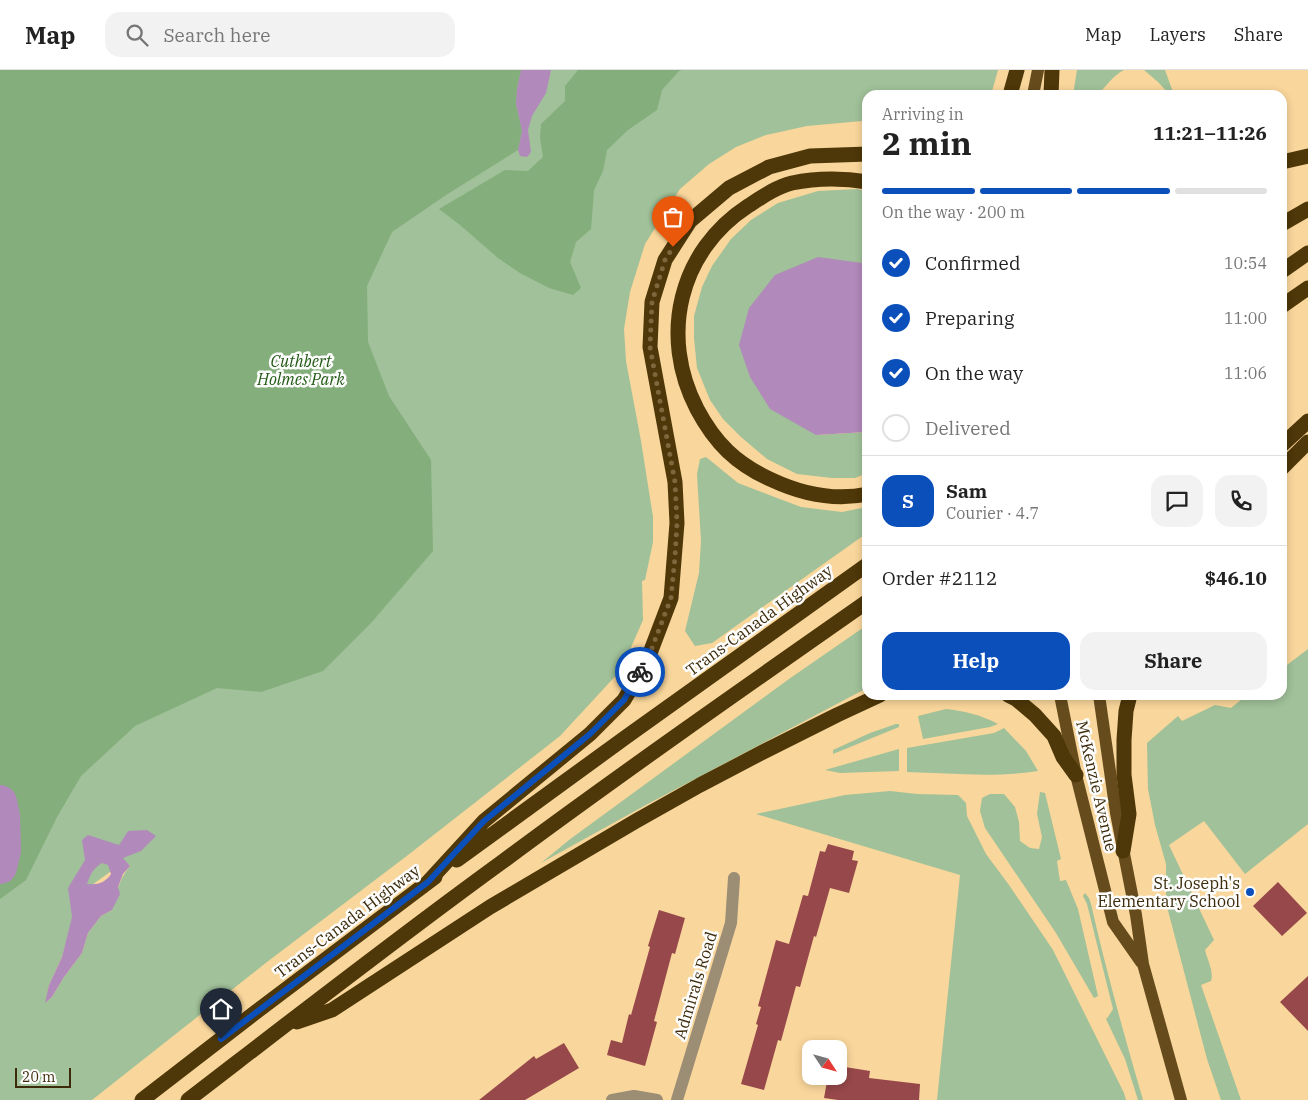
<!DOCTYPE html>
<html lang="en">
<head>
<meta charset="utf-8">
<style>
  :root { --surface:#fff; --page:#f2f2f2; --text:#222; --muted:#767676; --line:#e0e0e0; --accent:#0a4fba }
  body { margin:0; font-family:"IBM Plex Serif",serif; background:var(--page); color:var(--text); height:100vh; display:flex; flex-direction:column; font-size:19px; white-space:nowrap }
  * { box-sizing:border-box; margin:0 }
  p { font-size:16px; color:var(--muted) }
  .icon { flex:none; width:28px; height:28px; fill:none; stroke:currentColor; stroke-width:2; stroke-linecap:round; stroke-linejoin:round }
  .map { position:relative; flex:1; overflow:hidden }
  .panel { position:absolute; left:862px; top:20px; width:425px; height:610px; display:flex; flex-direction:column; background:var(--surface); border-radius:15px; box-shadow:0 2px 8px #0003 }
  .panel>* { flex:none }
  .needle { width:32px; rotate:126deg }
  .fabs { position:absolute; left:802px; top:970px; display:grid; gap:10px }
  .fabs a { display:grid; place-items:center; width:45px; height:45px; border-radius:10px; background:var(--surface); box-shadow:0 2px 8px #0003; font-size:25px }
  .scale { position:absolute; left:15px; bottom:12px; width:56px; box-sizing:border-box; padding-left:5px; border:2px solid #3c2a0a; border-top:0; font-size:14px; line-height:18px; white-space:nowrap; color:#3c2a0a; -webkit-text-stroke:4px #fcfdfc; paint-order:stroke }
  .pin { position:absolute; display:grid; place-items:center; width:42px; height:42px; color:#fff; margin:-51px -21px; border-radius:50% 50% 50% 0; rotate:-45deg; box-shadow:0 0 5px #0007 }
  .pin .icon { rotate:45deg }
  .courier { position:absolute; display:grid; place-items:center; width:50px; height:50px; margin:-25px; border:4px solid #0a4fba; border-radius:50%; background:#fff; color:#222; box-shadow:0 1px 6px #0007 }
  .summary em { font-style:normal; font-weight:700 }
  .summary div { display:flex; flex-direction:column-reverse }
  .summary { display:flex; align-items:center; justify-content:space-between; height:85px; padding:0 20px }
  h1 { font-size:32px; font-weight:700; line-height:38px }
  .bar { display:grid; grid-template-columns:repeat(4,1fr); gap:8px 5px; align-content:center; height:60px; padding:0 20px }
  .bar i { height:6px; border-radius:4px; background:var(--line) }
  .bar .on { background:var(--accent) }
  .bar p { grid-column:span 4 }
  .line { display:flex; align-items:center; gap:12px; padding:0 20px; border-top:1px solid var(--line) }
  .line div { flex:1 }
  .round { display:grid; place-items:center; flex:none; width:52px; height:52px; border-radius:15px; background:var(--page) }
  ol { padding:0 20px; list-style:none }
  li { display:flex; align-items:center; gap:15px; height:55px }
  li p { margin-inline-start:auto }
  li .icon { padding:5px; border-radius:50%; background:var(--accent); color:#fff; stroke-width:4 }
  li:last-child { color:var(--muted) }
  li i { width:28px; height:28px; border:2px solid var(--line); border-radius:50% }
  .cta { display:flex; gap:10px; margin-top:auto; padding:10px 20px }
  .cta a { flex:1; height:58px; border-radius:15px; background:var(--accent); color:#fff; font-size:20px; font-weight:700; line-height:58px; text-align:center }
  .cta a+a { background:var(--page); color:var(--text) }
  header { display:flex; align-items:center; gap:30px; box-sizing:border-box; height:70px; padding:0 25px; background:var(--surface); border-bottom:1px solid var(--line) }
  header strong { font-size:24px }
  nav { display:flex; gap:28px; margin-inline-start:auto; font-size:18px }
  .search { width:350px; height:45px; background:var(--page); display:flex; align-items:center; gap:12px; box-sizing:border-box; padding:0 18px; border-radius:15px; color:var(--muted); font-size:19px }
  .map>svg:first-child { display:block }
</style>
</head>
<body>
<header>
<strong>Map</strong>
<div class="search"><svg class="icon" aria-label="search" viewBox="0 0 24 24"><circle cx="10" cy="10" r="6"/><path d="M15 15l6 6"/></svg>Search here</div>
<nav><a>Map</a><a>Layers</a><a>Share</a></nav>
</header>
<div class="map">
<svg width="1308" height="1030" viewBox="0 0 1308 1030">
  <rect width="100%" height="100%" fill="#f9d69b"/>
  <path fill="#a0c199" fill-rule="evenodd" d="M0,0h998l-7,25h-123l-1,28 -5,-2 -55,5 -41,9 -30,12 -27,17 -29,25 -35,55 -15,48 -6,37 2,32 15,80 12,76v25l-8,38 -3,1 1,39 -22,50 -61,66 -152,119 -141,107 -175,138h-92zM125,791l5,5c-11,13 -14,28 -18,44l-11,6 -13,17 -6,20 -18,24 -12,20 -6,5 3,-17 13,-28 11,-40 -3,-16z
    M1077,0h47c-11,5 -18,17 -27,25h-24z
    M1144,0h21l9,25h-4l-12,-13z
    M857,119l10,2v77l-6,-5 -45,172 51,-3v41l-12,5h-23l-35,-4 -30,-15 -26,-22 -18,-18 -13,-19 -13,-32 -3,-30v-22l8,-29 10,-21 19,-27 20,-19 27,-17 40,-12z
    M706,387l32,26 63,24 41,5 25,-5v26l-155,110 -17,3 -10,-15 14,-58 2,-32 -4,-67 3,-15z
    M867,555v63l-223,118 -103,57 28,-23 220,-161z
    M1308,579v175l-63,50 -41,-53 -35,24 45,95 -9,10c2,9 9,21 6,31l-10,4 40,115h-20l-14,-41 -41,-156v-39l-11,-39 -7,-36 -1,-46 31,-27 4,5 33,-16 16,3 16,-13h35l1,-27z
    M946,639c19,2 35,6 52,15l-8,3 -67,12 -5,-23z
    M896,654h3v3l-66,27v-4l37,-17z
    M1004,658l22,23 12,20c-44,7 -87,2 -131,1v-24l87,-15z
    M899,679v22l-59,2 -15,-3z
    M890,721l27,3 41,1 8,8 1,13 19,38 23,31 44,65 71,143 2,7h-189l23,-225 -204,-61 89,-19z
    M1040,722l5,1 16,66 -4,2 3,20 6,-1 12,29 20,87 -4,2 -38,-65 -71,-105 -5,-17 2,-13 8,-4h14l11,13 4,15 1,19 10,7 9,1 3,-12 -5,-23z
    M1085,823l4,5 2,6c15,66 33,131 52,196h-5l-13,-41 -19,-40 2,-2 5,-8 -26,-105 -4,-8z"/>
  <path fill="#84ae7b" d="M0,0h521l-4,19 -1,15 6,27 -4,19 -72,45 -54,37 -25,54 1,56 21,54 42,64 2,91 -62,72 -48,48 -62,21 -44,-4 -82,38 -54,50 -24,41 -31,63 -26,19z
    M578,0h104l-3,1 -17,19 -5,20 -29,20 -21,20 -4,21 -9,19 -3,39 -15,13 -6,20 11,26 -8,7 -24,-7 -29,-15 -22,-15 -38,-33 -21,-16 66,-39 23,1 15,-14 -3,-19 1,-14 24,-23v-15z"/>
  <path fill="#b289bb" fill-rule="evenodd" d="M521,0h30l-5,23 -14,23 -4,14 3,22 -4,5 -7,-1 -2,-6 4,-19 -6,-27 1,-15z
    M818,187l44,6 5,5v164l-51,3 -46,-26 -20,-32 -11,-32 10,-37 26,-33z
    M147,760l9,6 -15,15 -18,7 7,8 -7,8 -5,13 2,7 -8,16 -11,6 -13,17 -6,20 -18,24 -12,20 -7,6 4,-18 13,-28 10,-40 -4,-29 17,-28 -3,-20 6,-5 31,10 9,-14zM102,793l6,2 3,9c-6,9 -13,11 -24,10 3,-9 6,-16 15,-21z"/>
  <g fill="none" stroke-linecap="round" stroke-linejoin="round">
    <path stroke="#b289bb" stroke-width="34" d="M0,732l3,14 1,34 -4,17"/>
  </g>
  <path fill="#97484a" d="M828,774l26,7 -2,9 6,1 -9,32 -19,-5 -14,49 -2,-1 -14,51 -4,-1 -15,55 -3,-1 -14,50 -23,-6 17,-59 -2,-1 5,-17 -3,-1 18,-66 13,4 14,-49 5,1 12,-45 5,1z
    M1278,812l29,31 -25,23 -29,-30z
    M659,840l26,8 -10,36 -3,-1 -18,68 3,1 -12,44 -38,-11 4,-15 11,3 7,-29 2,1 19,-68 -2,-1z
    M1308,906v55l-28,-29z
    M564,973l15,25 -54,32h-46l55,-44 2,3z
    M839,996l31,5 -1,7 51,6 -1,16h-81l-14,-2 4,-22h11z"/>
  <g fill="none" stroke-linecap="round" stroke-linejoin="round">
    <path stroke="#9c8d75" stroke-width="12" d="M612,1030l22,-4 23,4
      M677,1030l54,-177 3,-45"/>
    <path stroke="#664c1d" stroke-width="12" d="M1033,25l5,-25
      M1060,625l16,80 37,147 28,40
      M1099,625l17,118 20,102 7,49 38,136"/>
    <path stroke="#4e3708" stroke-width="15" d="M1010,25l7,-25
      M1051,25l1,-25
      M1282,92l26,-6
      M868,112c-25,-4 -52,-4 -76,1 -16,4 -30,14 -44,23 -69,45 -89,130 -51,203 18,34 39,55 75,71 30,14 63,21 96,14
      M1282,154l26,-15
      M1282,201l26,-18
      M1282,236l26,-18
      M1282,375l26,-24
      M1282,398l26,-26
      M1008,625l8,4 19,16 19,21 9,21 13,18
      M1123,781l6,-37 -5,-39v-35l2,-29 4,-16
      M457,790l169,-123 242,-173
      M428,812l56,-61 106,-87 34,-34 23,-39 24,-63 6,-75 -2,-41 -25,-135 2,-45 13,-42 25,-39 39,-33 40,-21 41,-11 58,-2
      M297,952l35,-12 158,-103 146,-86 64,-36 63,-33 74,-37 43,-20
      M142,1030l110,-85 183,-138
      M188,1030c104,-80 208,-161 314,-238 120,-89 243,-175 366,-261"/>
  </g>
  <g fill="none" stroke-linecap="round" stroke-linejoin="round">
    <path stroke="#7e663d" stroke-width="5" stroke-dasharray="0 9" d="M640,602l7,-11 24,-63 4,-41 2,-34 -2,-41 -25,-135 2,-45 13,-42 8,-13"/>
    <path stroke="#0a4fba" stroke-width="6" d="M221,969l207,-157 56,-61 106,-87 34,-34 16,-28"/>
  </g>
  <circle fill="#0a4fba" stroke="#fcfdfc" stroke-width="2" cx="1250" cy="822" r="5"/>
  <g text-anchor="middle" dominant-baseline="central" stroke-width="5" stroke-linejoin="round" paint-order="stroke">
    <g font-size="16" font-style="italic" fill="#215914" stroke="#fcfdfc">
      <text x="301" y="291">Cuthbert<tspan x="301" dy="18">Holmes Park</tspan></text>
    </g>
    <g font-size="16" fill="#3c2a0a" stroke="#fcfdfc">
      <text transform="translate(759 550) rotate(-36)">Trans-Canada Highway</text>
      <text transform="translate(1097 716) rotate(77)">McKenzie Avenue</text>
      <text transform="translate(347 851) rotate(-37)">Trans-Canada Highway</text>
      <text transform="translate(695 915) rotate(-73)">Admirals Road</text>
    </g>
    <g font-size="16" fill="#3c2a0a" stroke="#fcfdfc" text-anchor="end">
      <text x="1240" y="813">St. Joseph's<tspan x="1240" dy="18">Elementary School</tspan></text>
    </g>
  </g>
</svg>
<div class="fabs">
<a><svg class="needle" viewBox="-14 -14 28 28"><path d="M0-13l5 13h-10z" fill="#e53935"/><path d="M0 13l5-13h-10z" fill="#767676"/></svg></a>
</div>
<div class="scale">20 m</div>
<div class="pin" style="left:673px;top:177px;background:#ea580c"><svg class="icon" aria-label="bag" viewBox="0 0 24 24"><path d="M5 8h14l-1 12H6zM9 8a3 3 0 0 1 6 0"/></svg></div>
<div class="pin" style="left:221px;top:969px;background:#1f2937"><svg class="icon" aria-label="home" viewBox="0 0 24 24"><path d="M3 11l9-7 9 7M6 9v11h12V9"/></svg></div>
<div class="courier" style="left:640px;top:602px"><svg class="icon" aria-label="bike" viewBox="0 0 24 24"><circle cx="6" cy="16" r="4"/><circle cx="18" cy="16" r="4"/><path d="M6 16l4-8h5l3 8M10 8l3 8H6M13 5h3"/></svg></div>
<section class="panel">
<div class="summary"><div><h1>2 min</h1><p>Arriving in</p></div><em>11:21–11:26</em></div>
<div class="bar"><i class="on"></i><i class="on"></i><i class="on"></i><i></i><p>On the way · 200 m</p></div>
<ol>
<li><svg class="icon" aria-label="check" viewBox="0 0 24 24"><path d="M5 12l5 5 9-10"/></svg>Confirmed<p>10:54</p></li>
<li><svg class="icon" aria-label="check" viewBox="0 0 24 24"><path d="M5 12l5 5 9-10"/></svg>Preparing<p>11:00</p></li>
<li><svg class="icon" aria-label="check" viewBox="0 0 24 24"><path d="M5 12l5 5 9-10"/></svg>On the way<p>11:06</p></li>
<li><i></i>Delivered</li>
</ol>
<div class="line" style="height:90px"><b class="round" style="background:var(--accent);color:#fff">S</b><div><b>Sam</b><p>Courier · 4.7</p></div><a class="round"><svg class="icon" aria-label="chat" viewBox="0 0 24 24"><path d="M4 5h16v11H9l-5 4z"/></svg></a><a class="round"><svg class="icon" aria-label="phone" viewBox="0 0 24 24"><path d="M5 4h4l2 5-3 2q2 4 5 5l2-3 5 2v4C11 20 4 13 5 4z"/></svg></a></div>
<div class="line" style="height:65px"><div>Order #2112</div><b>$46.10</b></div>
<div class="cta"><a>Help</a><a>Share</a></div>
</section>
</div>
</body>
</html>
